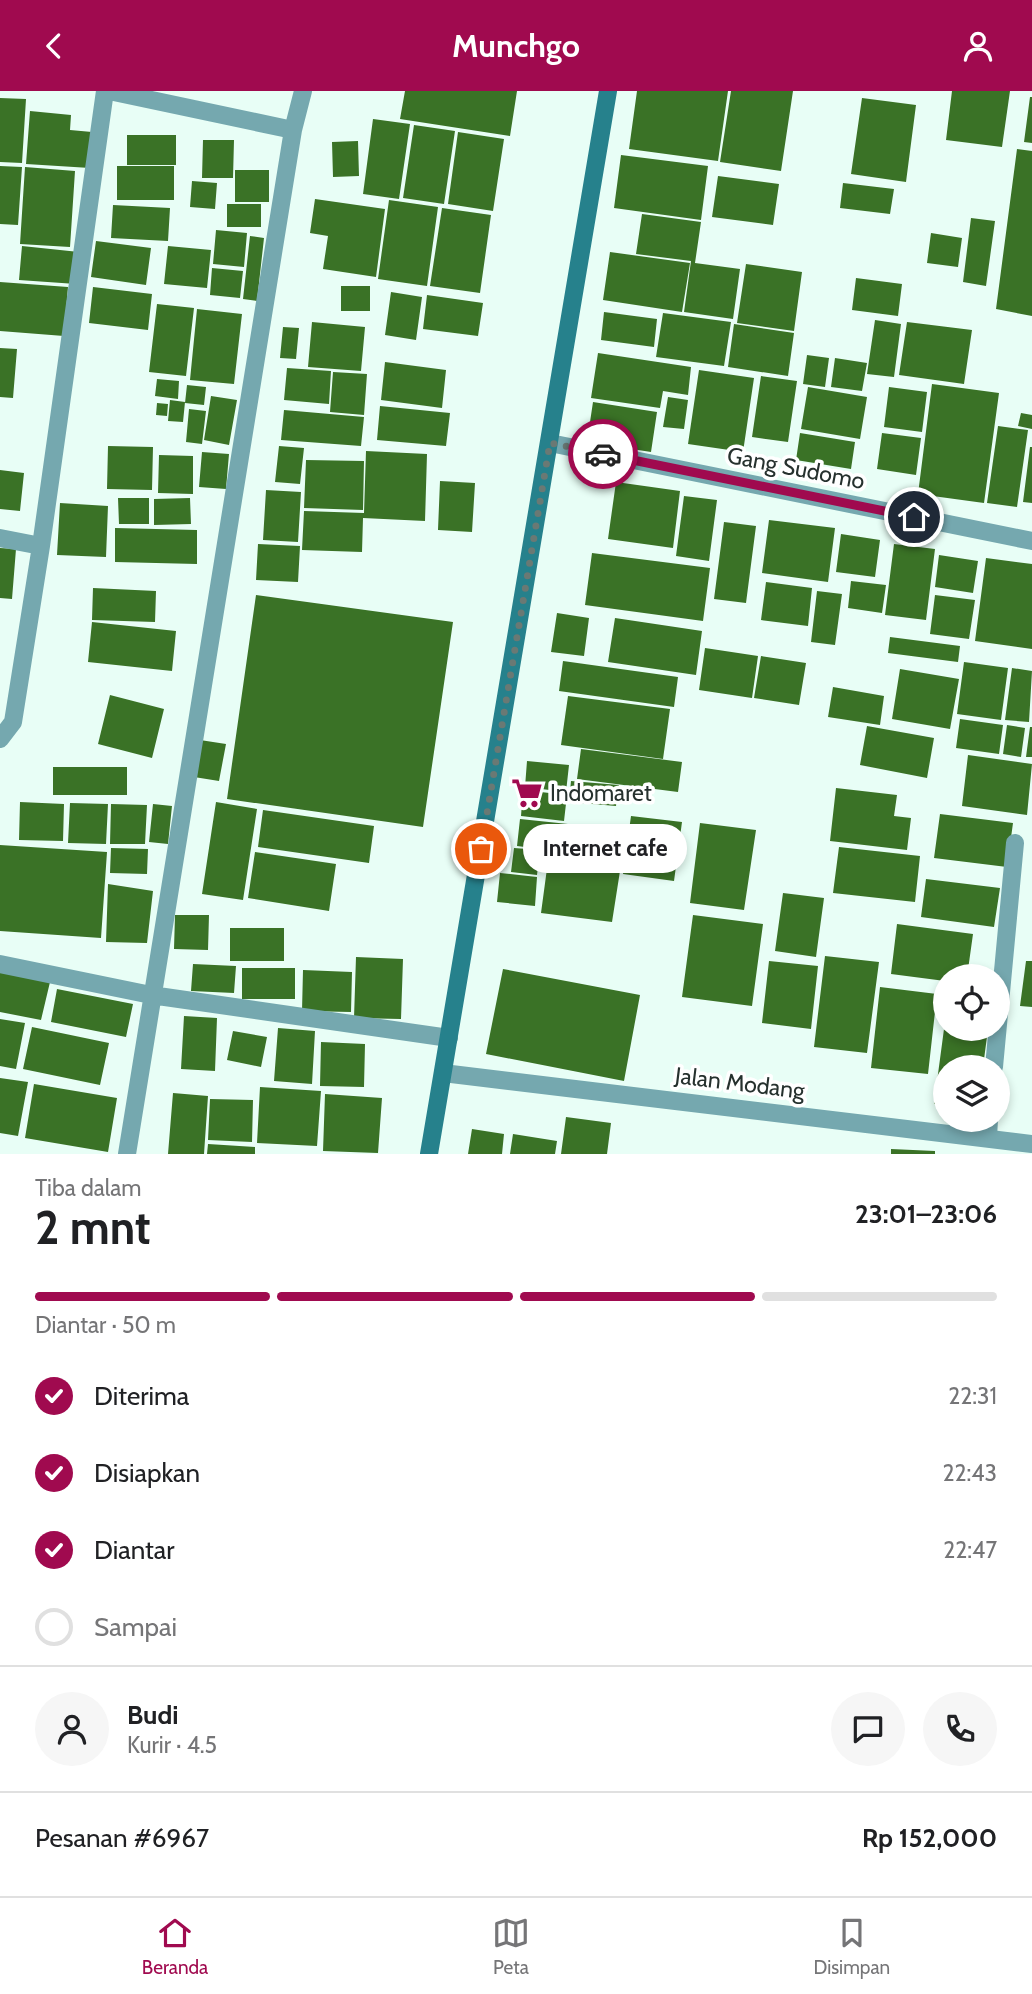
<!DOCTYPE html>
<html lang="id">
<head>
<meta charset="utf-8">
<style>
  :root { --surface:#fff; --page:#f6f6f6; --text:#202124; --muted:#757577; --line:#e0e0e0; --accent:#a00a4f }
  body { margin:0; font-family:Cabin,sans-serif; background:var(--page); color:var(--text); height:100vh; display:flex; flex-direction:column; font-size:26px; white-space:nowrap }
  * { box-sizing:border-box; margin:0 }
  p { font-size:23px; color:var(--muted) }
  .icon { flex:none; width:38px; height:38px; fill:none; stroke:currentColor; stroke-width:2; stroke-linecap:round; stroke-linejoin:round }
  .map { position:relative; height:1063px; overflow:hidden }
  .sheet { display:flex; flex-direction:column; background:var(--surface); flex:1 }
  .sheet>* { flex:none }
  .tools { position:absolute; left:933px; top:873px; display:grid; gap:14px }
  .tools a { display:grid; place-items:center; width:77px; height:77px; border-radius:50%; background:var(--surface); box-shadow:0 4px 10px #0003; font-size:35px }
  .pin { position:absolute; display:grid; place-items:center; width:60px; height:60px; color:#fff; margin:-30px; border:4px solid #fff; border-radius:50%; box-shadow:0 2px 7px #0007 }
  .courier { position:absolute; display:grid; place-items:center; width:70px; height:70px; margin:-35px; border:5px solid #a00a4f; border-radius:50%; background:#fff; color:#222; box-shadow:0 2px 9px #0007 }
  .bubble { position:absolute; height:49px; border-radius:24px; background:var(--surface); box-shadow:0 4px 10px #0003; font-size:23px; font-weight:700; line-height:49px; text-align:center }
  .summary em { font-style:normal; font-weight:700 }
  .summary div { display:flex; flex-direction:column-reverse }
  .summary { display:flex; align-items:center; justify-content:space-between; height:119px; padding:0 35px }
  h1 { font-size:46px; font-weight:700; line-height:52px }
  .bar { display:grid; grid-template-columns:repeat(4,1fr); gap:10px 7px; align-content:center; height:84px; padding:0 35px }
  .bar i { height:9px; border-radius:5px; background:var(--line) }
  .bar .selected { background:var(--accent) }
  .bar p { grid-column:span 4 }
  .line { display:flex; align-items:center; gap:18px; padding:0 35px; border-top:2px solid var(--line) }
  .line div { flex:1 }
  .round { display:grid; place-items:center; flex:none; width:74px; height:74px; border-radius:37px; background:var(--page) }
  ol { padding:0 35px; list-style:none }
  li { display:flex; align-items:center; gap:21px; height:77px }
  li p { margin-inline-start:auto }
  li .icon { padding:7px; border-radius:50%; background:var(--accent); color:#fff; stroke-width:4 }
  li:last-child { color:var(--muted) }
  li i { width:38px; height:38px; border:4px solid var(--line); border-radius:50% }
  header { display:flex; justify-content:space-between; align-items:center; height:91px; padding:0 35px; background:var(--accent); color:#fff; font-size:32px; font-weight:700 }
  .tab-bar { display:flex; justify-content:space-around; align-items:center; height:98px; border-top:2px solid var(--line); background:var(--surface); font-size:19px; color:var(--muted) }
  .tab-bar a { display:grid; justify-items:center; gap:4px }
  .tab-bar .selected { color:var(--accent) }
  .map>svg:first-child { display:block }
</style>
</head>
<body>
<header><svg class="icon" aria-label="back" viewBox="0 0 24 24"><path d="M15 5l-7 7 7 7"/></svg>Munchgo<svg class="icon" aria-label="person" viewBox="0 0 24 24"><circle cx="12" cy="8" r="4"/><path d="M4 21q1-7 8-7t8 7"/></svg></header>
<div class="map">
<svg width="1032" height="1063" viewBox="0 0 1032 1063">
  <rect width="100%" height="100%" fill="#e8fef6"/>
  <path fill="#3a7226" d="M405,0h112l-7,45 -110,-17z
    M637,0h91l-10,70 -89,-12z
    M731,0h62l-12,80 -61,-9z
    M952,0h58l-8,56 -56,-7z
    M1030,6h2v46l-8,-1z
    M0,7l26,1 -4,64 -22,-1z
    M862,7l54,7 -10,77 -55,-8z
    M30,20l41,4 -1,15 22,2 -2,36 -64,-4z
    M373,28l37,5 -11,75 -36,-5z
    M414,34l41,6 -11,73 -41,-6z
    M458,41l46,7 -11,72 -45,-7z
    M127,44h49v30h-49z
    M203,49h31l-1,38h-31z
    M358,50l1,35 -26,1 -1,-35z
    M1017,58l15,2v165l-36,-7z
    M621,64l87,11 -7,54 -87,-12z
    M0,75l22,1 -4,58 -18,-1z
    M117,75h57v34h-57z
    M25,76l50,4 -5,76 -50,-3z
    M235,79h34v32h-34z
    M718,85l61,8 -6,41 -61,-8z
    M192,90l25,2 -2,26 -25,-2z
    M843,92l51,6 -4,25 -50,-6z
    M315,108l70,10 -9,68 -53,-8 5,-33 -18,-3z
    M389,109l49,7 -11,79 -49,-7z
    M227,113h34v23h-34z
    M113,114l57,3 -2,33 -57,-3z
    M442,117l49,7 -11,78 -50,-7z
    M642,123l59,8 -6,41 45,6 -7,50 -49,-7 7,-51 -55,-7z
    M971,127l24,3 -9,65 -23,-4z
    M216,139l31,3 -3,34 -31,-3z
    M931,142l31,5 -4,29 -31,-4z
    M250,145l14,2 -7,63 -14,-2z
    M96,150l55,7 -5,37 -55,-8z
    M22,155l57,6 -3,32 -57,-4z
    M168,155l43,4 -4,38 -43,-4z
    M610,161l80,11 -8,49 -79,-12z
    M746,173l56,8 -8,59 -57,-8z
    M212,177l31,3 -3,27 -30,-3z
    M856,187l46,6 -4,32 -46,-6z
    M0,191l68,5 -4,49 -64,-5z
    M341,195h29v25h-29z
    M93,196l59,7 -4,36 -59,-7z
    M391,201l31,5 -6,43 -31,-5z
    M427,204l56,8 -5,33 -55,-7z
    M157,213l37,4 -8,68 -37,-4z
    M197,218l45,5 -8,70 -44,-4z
    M604,221l53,7 -3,28 -53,-7z
    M663,222l68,9 -7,44 -68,-9z
    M875,229l26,4 -7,53 -27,-3z
    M312,231l53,5 -4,44 -53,-4z
    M907,231l65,8 -8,54 -65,-9z
    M734,233l60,9 -6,43 -60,-9z
    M283,236l16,1 -3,31 -16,-1z
    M0,257l17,1 -4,49 -13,-1z
    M598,262l93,14 -3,28 -25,-4 -3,17 -69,-10z
    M807,264l22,3 -4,29 -22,-3z
    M835,267l32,5 -5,28 -31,-4z
    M385,271l61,8 -4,38 -61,-8z
    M287,277l44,3 -2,33 -45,-4z
    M699,279l55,8 -11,74 -55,-8z
    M333,281l34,2 -3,41 -34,-3z
    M761,285l36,5 -9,61 -36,-5z
    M157,288l22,2 -1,18 -23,-3z
    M932,293l67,9 -15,110 -66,-9z
    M187,294l19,2 -2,18 -19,-2z
    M808,296l59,10 -7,42 -59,-10z
    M889,296l38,5 -5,40 -38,-5z
    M211,305l26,4 -8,45 -25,-5z
    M668,306l20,3 -4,29 -21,-2z
    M170,309l15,2 -2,20 -15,-1z
    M593,311l64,10 -6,40 -64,-10z
    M157,312l11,1 -1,12 -11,-1z
    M380,315l70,7 -4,33 -69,-6z
    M189,318l17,2 -4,33 -16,-2z
    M284,319l80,7 -3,29 -80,-6z
    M1021,322l11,2v14l-14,-3z
    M998,335l30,4 -11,77 -30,-4z
    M800,342l55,9 -4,27 -55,-9z
    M882,342l39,5 -5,37 -39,-6z
    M108,355l45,1 -1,43 -45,-1z
    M279,355l25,2 -4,36 -25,-2z
    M1030,356h2v56l-9,-1z
    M366,360l61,3 -2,67 -62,-3 -1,34 -60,-2 2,-39 60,2z
    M202,361l27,2 -3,35 -27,-2z
    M159,364l34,1v38l-35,-1z
    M306,369l58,1 -1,49 -59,-2z
    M0,379l24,3 -4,38 -20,-2z
    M440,390l35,2 -3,49 -34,-2z
    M616,391l64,9 -7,57 -65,-9z
    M266,399l35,2 -3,50 -35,-2z
    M684,405l33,4 -8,61 -33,-5z
    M118,407h31v26h-30z
    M190,407l1,26 -37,1v-26z
    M60,412l48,3 -2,51 -49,-2z
    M769,429l66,8 -7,54 -66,-9z
    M724,431l32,4 -10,77 -32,-4z
    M115,437l82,2v34l-82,-2z
    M841,443l39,6 -5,37 -39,-5z
    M258,453l42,2 -2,36 -42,-2z
    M894,453l41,5 -9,71 -41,-5z
    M0,457l16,1 -4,50 -12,-1z
    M592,462l118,15 -7,53 -118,-16z
    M939,464l39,6 -5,32 -38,-6z
    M986,467l46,6v85l-57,-8z
    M851,490l35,4 -4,28 -34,-5z
    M766,491l46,6 -4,38 -47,-6z
    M93,497l63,3 -1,31 -63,-2z
    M817,500l25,3 -7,51 -24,-3z
    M256,504l197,27 -30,205 -196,-28z
    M935,504l40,5 -6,39 -39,-5z
    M557,522l32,5 -5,38 -33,-4z
    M615,527l87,13 -6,44 -88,-13z
    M92,531l84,9 -4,40 -84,-9z
    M890,546l70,9 -2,16 -70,-9z
    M705,557l53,8 -6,42 -53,-8z
    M761,565l45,7 -7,42 -45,-7z
    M563,570l115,16 -4,30 -115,-16z
    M964,571l44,6 -7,52 -44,-6z
    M1012,577l20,3 -3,51 -24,-2z
    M900,578l59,10 -9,50 -58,-10z
    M833,596l51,9 -4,29 -52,-8z
    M110,604l54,14 -12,49 -54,-14z
    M568,605l102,13 -7,50 -102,-14z
    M960,628l43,6 -4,29 -43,-6z
    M1007,634l18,3 -4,29 -18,-3z
    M867,635l67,12 -7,40 -67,-13z
    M1030,636h2v30h-6z
    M200,649l26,4 -7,37 -25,-4z
    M581,658l101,13 -4,30 -101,-13z
    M968,664l64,9 -5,51 -65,-9z
    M527,670l42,4 -3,27 -41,-5z
    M53,676h74v28h-74z
    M571,690l48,4 -3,21 -47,-4z
    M836,697l61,7 -3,21 17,2 -4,32 -77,-9z
    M523,699l44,5 -3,26 -43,-5z
    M20,711l44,2 -1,37 -44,-1z
    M216,711l41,7 -14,91 -41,-6z
    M70,712l38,1 -2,40 -38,-1z
    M111,713l36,1 -2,39h-35z
    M153,713l19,2 -4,38 -19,-2z
    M263,719l111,16 -5,37 -111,-16z
    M940,723l73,9 -6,44 -73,-9z
    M631,725l51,6 -8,59 -51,-7z
    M520,728l48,5 -3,28 -48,-6z
    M700,732l56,7 -12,80 -54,-7z
    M579,750l41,5 -2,19 -42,-5z
    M0,754l107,7 -6,86 -101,-7z
    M839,756l81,9 -5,46 -82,-9z
    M111,757l37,1 -1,25 -37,-1z
    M514,757l26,2 -3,25 -26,-3z
    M255,761l81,12 -7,47 -81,-13z
    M548,770l72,10 -8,51 -71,-9z
    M500,782l37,4 -2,29 -38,-4z
    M926,788l74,9 -6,39 -73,-10z
    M108,793l45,7 -6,52 -41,-1z
    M783,802l41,5 -8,59 -41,-6z
    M175,824h34l-1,35 -34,-1z
    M693,824l70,9 -11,82 -70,-9z
    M897,833l76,10 -6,43h-22v4l-54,-7z
    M230,837h54v33h-54z
    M825,865l54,6 -12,91 -53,-6z
    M356,866l47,2 -2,60 -47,-1z
    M769,870l49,5 -7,63 -49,-6z
    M1026,870h6v46l-12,-1z
    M193,873l43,2 -2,27 -43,-2z
    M242,877h53v31h-53z
    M503,878l137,26 -16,86 -138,-27z
    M303,879l49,2 -1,40 -49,-1z
    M0,880l50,11 -9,38 -41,-8z
    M880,896l57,7 -9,80 -57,-6z
    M57,898l76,15 -7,33 -75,-15z
    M184,925l33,2 -2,53 -34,-2z
    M0,928l25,4 -9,46 -16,-3z
    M32,936l77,16 -9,42 -77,-16z
    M278,937l37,3 -3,53 -38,-3z
    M944,938h44l-5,38h-38v38l-11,-1z
    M233,940l34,6 -6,30 -34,-7z
    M321,951l44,2 -1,43 -44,-1z
    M0,987l28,4 -10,54 -18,-3z
    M34,993l83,14 -9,54 -83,-14z
    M260,996l61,4 -4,55 -60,-3z
    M173,1002l35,3 -4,58h-36z
    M325,1003l57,4 -4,55 -55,-2z
    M210,1008l43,1 -1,42 -44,-2z
    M566,1026l45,6 -4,31h-46z
    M472,1038l32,5 -2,20h-34z
    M513,1043l44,7 -2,13h-45z
    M208,1053l47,3v7h-48z
    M891,1058l44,2v3h-44z"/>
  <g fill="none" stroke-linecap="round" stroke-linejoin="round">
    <path stroke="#75a8af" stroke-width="18" d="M994,976l21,-224
      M988,1046l1,-17"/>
    <path stroke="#75a8af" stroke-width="18" d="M109,0l184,39
      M550,352l482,98
      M0,447l41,8
      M0,648l13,-17 28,-176 64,-455
      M0,873l151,31 298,43
      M443,982l589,71
      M127,1063l166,-1024 10,-39"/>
    <path stroke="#26818c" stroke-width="18" d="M429,1063l179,-1063"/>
  </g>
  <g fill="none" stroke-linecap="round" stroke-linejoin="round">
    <path stroke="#6a7974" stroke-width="7" stroke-dasharray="0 12.6" d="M481,758l69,-406 53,11"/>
    <path stroke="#a00a4f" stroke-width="9" d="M603,363l311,63"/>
  </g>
  <defs>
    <symbol id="supermarket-bare" viewBox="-9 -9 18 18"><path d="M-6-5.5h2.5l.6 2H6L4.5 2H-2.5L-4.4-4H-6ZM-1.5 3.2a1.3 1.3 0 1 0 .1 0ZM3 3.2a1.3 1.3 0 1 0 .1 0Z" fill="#a00a4f" stroke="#fff" stroke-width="2.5" paint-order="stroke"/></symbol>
  </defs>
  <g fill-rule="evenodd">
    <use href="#supermarket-bare" x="505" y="680" width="44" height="44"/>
  </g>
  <g text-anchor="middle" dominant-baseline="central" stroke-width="7" stroke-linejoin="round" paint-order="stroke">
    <g font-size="23" fill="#26312e" stroke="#fff">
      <text transform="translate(796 377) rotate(11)">Gang Sudomo</text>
      <text transform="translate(740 992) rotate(7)">Jalan Modang</text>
    </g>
    <g font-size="23" fill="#26312e" stroke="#fff" text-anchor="start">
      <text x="550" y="702">Indomaret</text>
    </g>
  </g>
</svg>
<div class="tools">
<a><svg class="icon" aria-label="locate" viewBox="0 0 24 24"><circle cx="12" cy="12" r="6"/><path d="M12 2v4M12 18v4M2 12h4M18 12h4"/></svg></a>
<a><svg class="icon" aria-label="layers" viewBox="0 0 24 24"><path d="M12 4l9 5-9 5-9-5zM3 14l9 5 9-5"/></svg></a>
</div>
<div class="pin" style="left:481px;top:758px;background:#ea580c"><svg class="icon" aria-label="bag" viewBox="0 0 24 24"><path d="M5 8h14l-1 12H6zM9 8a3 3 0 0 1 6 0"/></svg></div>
<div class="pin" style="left:914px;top:426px;background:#1f2937"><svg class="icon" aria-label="home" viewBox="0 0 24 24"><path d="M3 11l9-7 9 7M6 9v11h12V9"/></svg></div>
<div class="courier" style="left:603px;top:363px"><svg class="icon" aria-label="car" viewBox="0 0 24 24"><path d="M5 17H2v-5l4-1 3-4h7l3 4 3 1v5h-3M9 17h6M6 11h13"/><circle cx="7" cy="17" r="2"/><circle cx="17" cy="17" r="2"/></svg></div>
<div class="bubble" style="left:523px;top:733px;width:164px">Internet cafe</div>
</div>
<section class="sheet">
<div class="summary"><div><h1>2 mnt</h1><p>Tiba dalam</p></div><em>23:01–23:06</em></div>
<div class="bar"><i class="selected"></i><i class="selected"></i><i class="selected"></i><i></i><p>Diantar · 50 m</p></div>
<ol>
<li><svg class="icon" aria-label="check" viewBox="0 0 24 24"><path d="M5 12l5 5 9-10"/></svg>Diterima<p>22:31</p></li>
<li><svg class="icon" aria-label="check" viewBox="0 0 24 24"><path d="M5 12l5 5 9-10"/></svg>Disiapkan<p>22:43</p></li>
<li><svg class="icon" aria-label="check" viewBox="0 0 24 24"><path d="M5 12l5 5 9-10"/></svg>Diantar<p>22:47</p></li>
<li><i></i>Sampai</li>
</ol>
<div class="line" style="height:126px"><a class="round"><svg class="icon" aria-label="person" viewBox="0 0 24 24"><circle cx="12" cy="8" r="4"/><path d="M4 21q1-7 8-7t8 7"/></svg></a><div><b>Budi</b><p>Kurir · 4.5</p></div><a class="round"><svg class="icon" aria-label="chat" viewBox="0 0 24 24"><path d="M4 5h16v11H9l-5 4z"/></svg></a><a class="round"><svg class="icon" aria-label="phone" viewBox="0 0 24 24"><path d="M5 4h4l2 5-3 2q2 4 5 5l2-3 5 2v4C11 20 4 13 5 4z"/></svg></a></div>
<div class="line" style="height:91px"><div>Pesanan #6967</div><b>Rp 152,000</b></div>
</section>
<nav class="tab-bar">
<a class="selected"><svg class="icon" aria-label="home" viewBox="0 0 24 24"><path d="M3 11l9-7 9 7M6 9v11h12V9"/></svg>Beranda</a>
<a><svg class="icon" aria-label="map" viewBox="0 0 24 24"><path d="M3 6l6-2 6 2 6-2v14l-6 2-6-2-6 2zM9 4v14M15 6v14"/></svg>Peta</a>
<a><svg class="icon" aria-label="saved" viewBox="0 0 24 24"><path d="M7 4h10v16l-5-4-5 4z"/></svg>Disimpan</a>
</nav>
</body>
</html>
